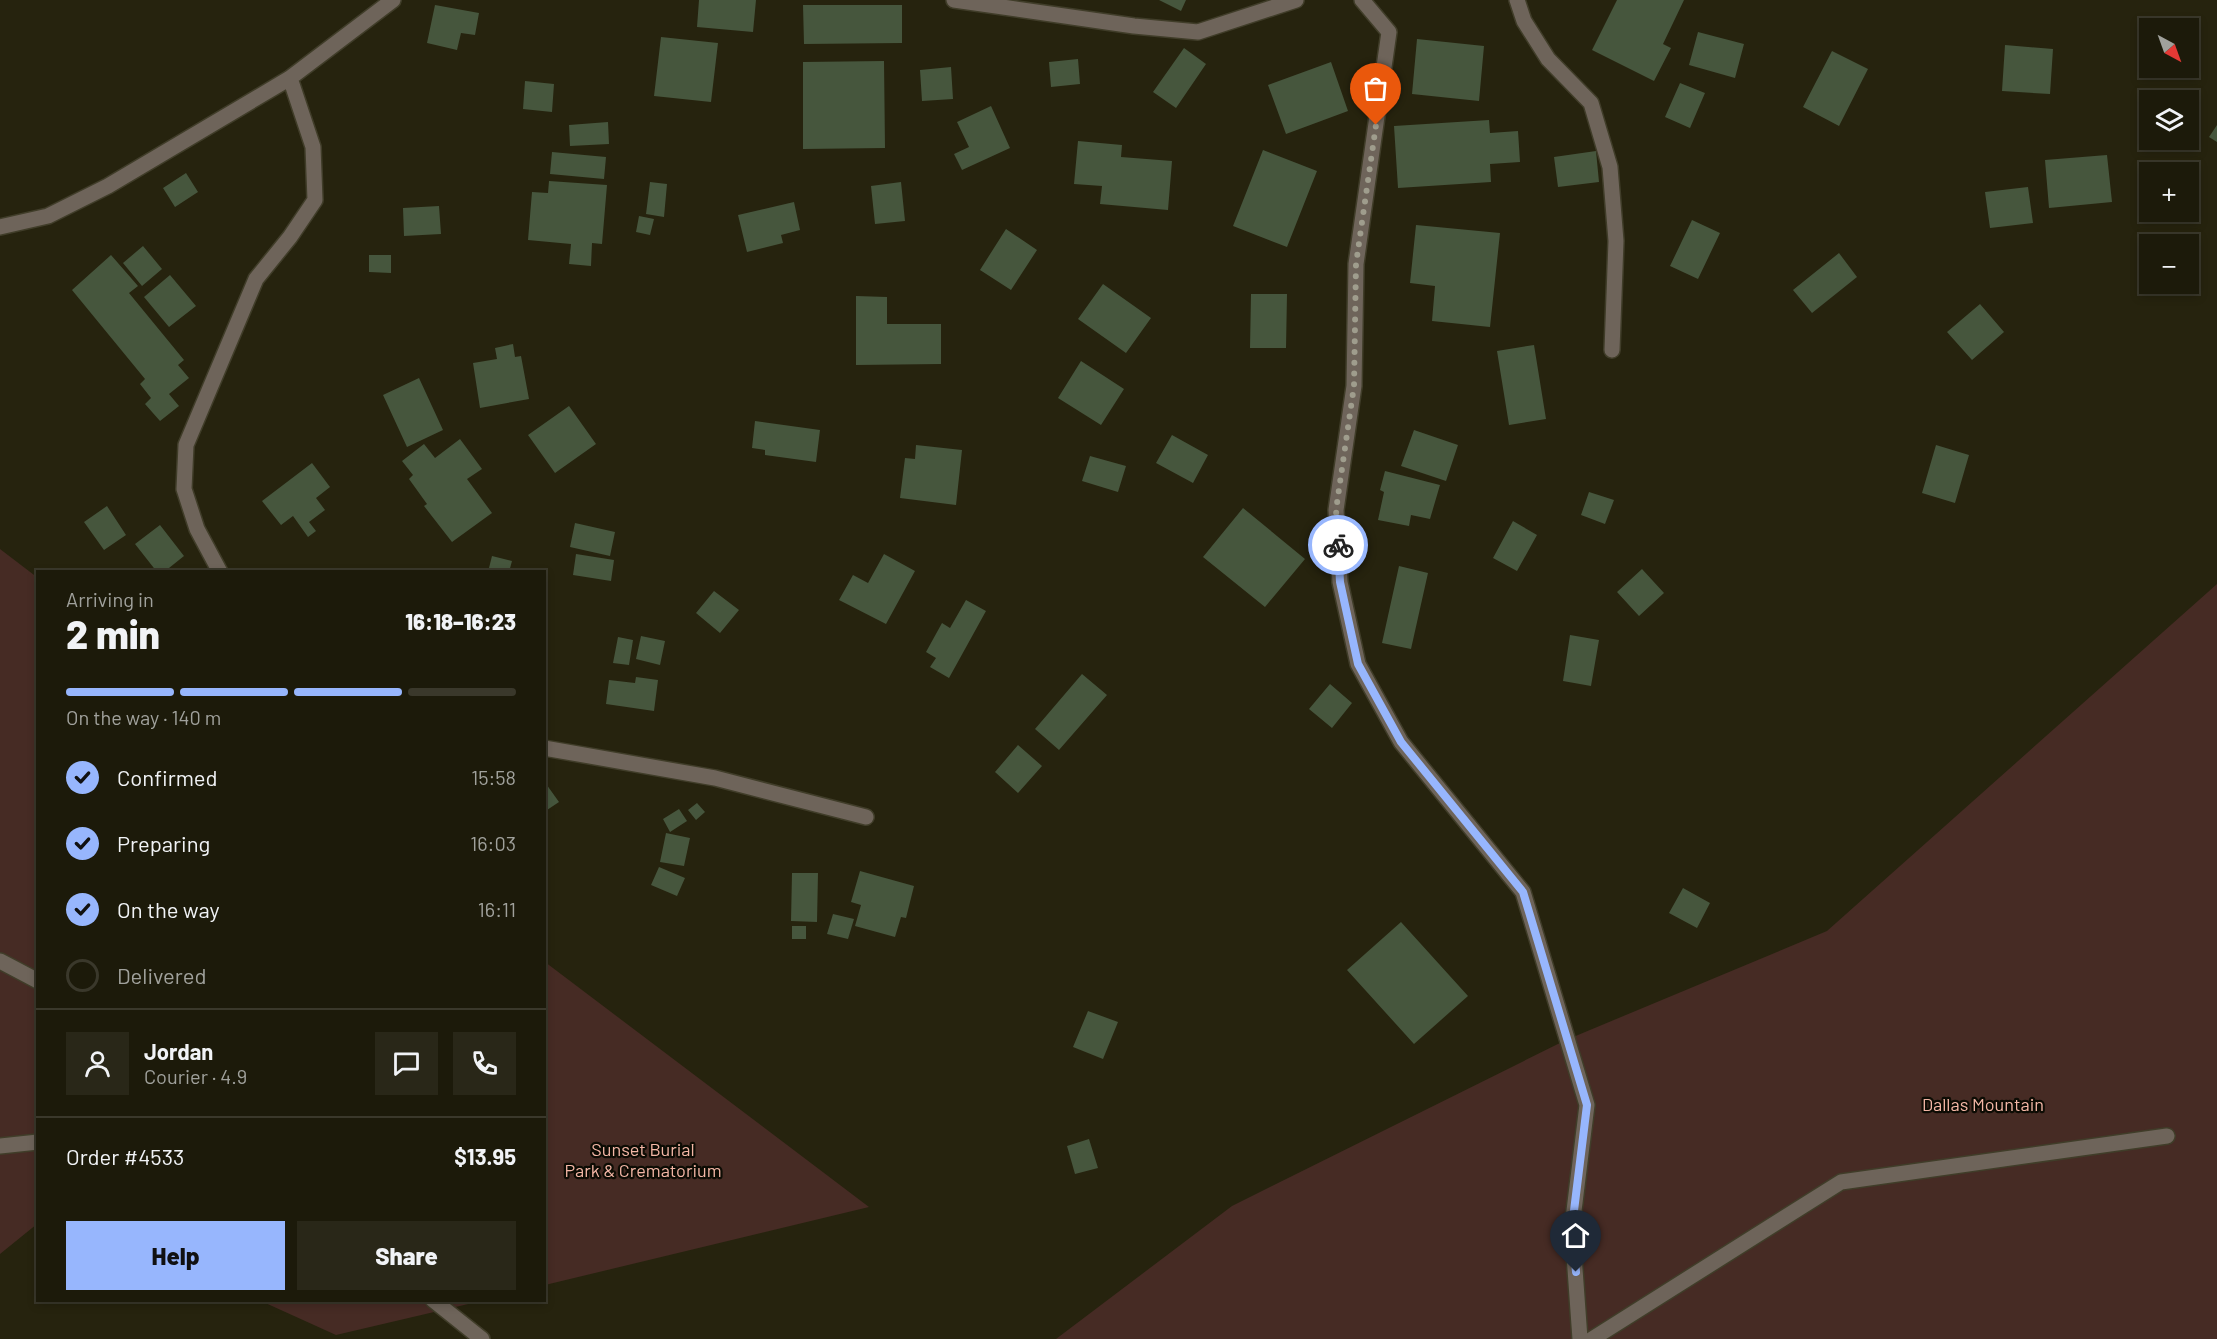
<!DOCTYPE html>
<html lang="en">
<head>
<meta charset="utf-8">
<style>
  :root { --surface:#1c1a0a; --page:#292718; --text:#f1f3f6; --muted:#a0a19c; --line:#3a382b; --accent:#97b6fd }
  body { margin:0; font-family:Barlow,sans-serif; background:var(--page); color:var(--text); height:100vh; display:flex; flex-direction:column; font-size:22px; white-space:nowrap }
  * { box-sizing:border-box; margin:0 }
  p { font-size:20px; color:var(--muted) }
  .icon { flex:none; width:33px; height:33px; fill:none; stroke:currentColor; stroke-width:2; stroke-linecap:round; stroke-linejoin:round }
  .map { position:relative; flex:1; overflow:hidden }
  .sheet { position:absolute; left:36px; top:570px; width:510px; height:732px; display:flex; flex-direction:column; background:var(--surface); border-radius:0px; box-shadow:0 3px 9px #0003,0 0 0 2px var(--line) }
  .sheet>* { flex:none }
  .needle { width:39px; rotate:139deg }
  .fabs { position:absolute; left:2139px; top:18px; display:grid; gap:12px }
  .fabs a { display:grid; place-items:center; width:60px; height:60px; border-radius:0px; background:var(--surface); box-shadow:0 3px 9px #0003,0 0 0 2px var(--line); font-size:30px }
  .pin { position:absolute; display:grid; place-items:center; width:51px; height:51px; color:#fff; margin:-62px -26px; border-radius:50% 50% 50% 0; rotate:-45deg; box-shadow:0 0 6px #0007 }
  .pin .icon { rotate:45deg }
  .courier { position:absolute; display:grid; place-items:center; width:60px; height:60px; margin:-30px; border:4px solid #97b6fd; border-radius:50%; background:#fff; color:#222; box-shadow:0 2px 8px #0007 }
  .summary em { font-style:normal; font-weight:800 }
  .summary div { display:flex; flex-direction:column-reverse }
  .summary { display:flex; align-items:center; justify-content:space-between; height:102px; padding:0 30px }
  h1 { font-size:39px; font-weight:800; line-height:45px }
  .bar { display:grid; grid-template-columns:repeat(4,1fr); gap:9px 6px; align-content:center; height:72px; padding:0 30px }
  .bar i { height:8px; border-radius:4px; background:var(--line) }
  .bar .current { background:var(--accent) }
  .bar p { grid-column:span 4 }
  .line { display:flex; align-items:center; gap:15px; padding:0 30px; border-top:2px solid var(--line) }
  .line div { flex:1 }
  .round { display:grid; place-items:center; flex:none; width:63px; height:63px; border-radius:0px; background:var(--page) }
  ol { padding:0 30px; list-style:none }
  li { display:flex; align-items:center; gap:18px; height:66px }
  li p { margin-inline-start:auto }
  li .icon { padding:6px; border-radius:50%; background:var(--accent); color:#111; stroke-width:4 }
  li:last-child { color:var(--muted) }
  li i { width:33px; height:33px; border:3px solid var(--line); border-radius:50% }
  .button { display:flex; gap:12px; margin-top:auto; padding:12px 30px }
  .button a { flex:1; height:69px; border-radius:0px; background:var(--accent); color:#111; font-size:24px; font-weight:800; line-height:69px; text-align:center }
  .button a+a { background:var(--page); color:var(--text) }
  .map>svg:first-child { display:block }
</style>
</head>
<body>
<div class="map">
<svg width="2217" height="1339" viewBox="0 0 2217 1339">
  <rect width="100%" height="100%" fill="#26230e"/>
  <path fill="#462b24" d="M0,549l38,29 -1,646 -37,30z
    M2217,584v755h-1161l176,-133 334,-166 261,-109z
    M544,962h1l324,245 -324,78z
    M261,1301h220l-145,34z"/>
  <path fill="#46563d" d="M699,0h57l-3,32 -56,-5z
    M1159,0h27l-5,11z
    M1617,0h67l-21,44 8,4 -17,33 -62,-31z
    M435,5l44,8 -4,22 -14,-2 -4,17 -30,-7z
    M803,5h99v38l-98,1z
    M1698,32l46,12 -9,34 -46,-13z
    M661,37l57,6 -7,59 -57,-6z
    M1417,39l67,7 -5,55 -67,-7z
    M2005,45l48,4 -3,45 -48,-3z
    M1184,48l22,16 -30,44 -23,-16z
    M1832,51l36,18 -29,57 -36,-19z
    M1078,59l2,25 -29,3 -2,-25z
    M884,61l1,87 -82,1v-87z
    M1331,62l17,49 -62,23 -18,-49z
    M951,67l2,32 -31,2 -2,-31z
    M525,81l29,3 -2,28 -29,-3z
    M1680,83l25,10 -15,35 -25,-11z
    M991,106l19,42 -48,22 -8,-16 15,-7 -12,-25z
    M1489,120l1,13 28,-2 2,31 -30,2 1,18 -93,6 -4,-62z
    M608,122l1,22 -39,2 -1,-21z
    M2217,125v17l-8,-5z
    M1078,141l44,4 -1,12 51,4 -4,49 -68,-6 2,-18 -28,-2z
    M1263,150l54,21 -30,76 -54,-21z
    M1596,151l3,31 -41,5 -4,-30z
    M552,152l54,5 -2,22 -54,-5z
    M2107,155l5,47 -63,6 -4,-48z
    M186,173l12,19 -23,15 -12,-19z
    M549,181l58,4 -5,59 -10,-1 -1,23 -22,-2 2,-20 -43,-4 4,-48 16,1z
    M650,182l17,2 -3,33 -18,-3z
    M901,182l4,39 -30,3 -4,-38z
    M2028,187l5,36 -43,5 -5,-36z
    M794,202l6,28 -19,5 2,8 -36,9 -9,-37z
    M439,206l2,28 -37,2 -1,-28z
    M639,216l15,3 -4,16 -14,-3z
    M1692,220l28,13 -22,46 -28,-13z
    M1416,225l84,8 -10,94 -58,-6 3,-35 -25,-3z
    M1006,229l31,21 -26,40 -31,-20z
    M143,246l19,23 -20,17 -19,-23z
    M1839,253l18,24 -45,36 -19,-23z
    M111,255l27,31 -9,7 55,67 -6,5 11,13 -20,16 10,12 -19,15 -15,-17 6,-6 -11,-14 5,-5 -73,-89z
    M369,255h22v18l-22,-1z
    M170,275l26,31 -27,21 -25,-30z
    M1103,284l48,34 -25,35 -48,-34z
    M1251,294h36l-1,54h-36z
    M856,296l31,1v27h54v40l-85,1z
    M1980,304l24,28 -32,28 -25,-28z
    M513,344l2,13 6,-1 8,43 -49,9 -7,-45 24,-4 -2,-11z
    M1534,345l12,74 -37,6 -12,-74z
    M1081,361l43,28 -23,36 -43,-27z
    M419,378l24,52 -36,17 -24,-52z
    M569,406l27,38 -41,29 -27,-38z
    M755,421l65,9 -4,32 -51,-7v-5l-13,-2z
    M1414,430l44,15 -12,36 -45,-15z
    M1172,435l36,20 -15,28 -37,-20z
    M460,439l22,30 -15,10 25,34 -40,29 -28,-36 3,-2 -18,-25 4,-4 -11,-14 22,-17 11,14z
    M916,445l46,5 -6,55 -56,-7 5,-40 10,1z
    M1936,445l33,10 -14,48 -33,-10z
    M1090,456l36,10 -8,26 -36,-11z
    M312,463l18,24 -14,11 9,12 -16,12 7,9 -8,6 -15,-21 -12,9 -19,-24z
    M1385,471l55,14 -10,34 -19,-4 -2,11 -31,-6 6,-28 -4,-2z
    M1589,492l25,8 -9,24 -24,-9z
    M107,506l19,29 -22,15 -20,-28z
    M1243,508l62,51 -40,48 -62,-50z
    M1513,521l24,14 -20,36 -24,-13z
    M575,523l40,9 -5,24 -40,-9z
    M160,525l24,31 -20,16h-7l-22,-28z
    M576,554l38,6 -3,21 -38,-6z
    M884,554l31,17 -29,53 -47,-24 14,-25 15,8z
    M492,556l20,5 -3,11h-21z
    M1399,566l29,7 -17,76 -29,-6z
    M1642,569l22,24 -25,23 -22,-24z
    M714,591l25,19 -19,23 -24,-20z
    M966,600l20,11 -37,67 -19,-11 6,-9 -10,-6 16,-29 8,5z
    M1570,635l29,5 -8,46 -28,-5z
    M641,636l24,5 -5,24 -24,-6z
    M618,637l15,3 -4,25 -16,-2z
    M1082,674l25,21 -48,55 -24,-21z
    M636,677l22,3 -4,31 -48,-7 3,-24 26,3z
    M1330,684l22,19 -20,25 -23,-19z
    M1018,745l24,21 -24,27 -23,-21z
    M544,781l15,21 -15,10z
    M697,803l8,9 -9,8 -8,-10z
    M679,809l8,12 -17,11 -7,-13z
    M666,833l24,5 -6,28 -24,-4z
    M659,867l26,11 -8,18 -26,-11z
    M860,871l54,15 -8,32 -5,-1 -6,20 -40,-11 6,-21 -10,-3z
    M792,873h26l-1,49 -26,-1z
    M1683,888l27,15 -13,25 -28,-15z
    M833,914l21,5 -6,20 -21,-5z
    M1401,922l67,74 -54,48 -67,-74z
    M792,926h14v13h-14z
    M1088,1011l30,11 -15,37 -30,-12z
    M1089,1139l9,29 -23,6 -8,-28z"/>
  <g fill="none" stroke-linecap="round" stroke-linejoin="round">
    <defs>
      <path id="minor" d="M954,0l180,26 64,6 98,-32
        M1362,0l27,32 -33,232 -2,122 -18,124 4,72 18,82 43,78 122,150 64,213 -15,122 8,112
        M1517,0l7,21 24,38 43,44 19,64 6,74 -4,109
        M0,227l48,-11 60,-30 182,-108 103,-78
        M220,572l-23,-43 -13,-40 2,-44 70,-166 34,-42 25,-37 -2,-53 -23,-69
        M544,748l171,30 151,39
        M0,961l38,20
        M0,1146l38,-4
        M433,1300l49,39
        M1592,1339l249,-157 326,-46"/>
    </defs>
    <use href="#minor" stroke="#403d29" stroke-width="18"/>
    <use href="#minor" stroke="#6e645a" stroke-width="15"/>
  </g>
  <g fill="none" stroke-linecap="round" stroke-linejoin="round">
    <path stroke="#9f9d8d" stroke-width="6" stroke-dasharray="0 10.8" d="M1338,545l-2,-35 18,-124 2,-122 20,-139"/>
    <path stroke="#97b6fd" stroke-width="8" d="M1338,545l2,37 18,82 43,78 122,150 64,213 -15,122 4,45"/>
  </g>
  <g text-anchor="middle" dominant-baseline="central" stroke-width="4.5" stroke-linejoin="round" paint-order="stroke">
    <g font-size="18" fill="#f4b7a6" stroke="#0d0c04">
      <text x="1983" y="1104">Dallas Mountain</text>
      <text x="643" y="1149">Sunset Burial<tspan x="643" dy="21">Park &amp; Crematorium</tspan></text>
    </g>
  </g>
</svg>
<div class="fabs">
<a><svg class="needle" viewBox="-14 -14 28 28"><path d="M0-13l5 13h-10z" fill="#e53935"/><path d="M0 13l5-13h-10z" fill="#a0a19c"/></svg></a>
<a><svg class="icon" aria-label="layers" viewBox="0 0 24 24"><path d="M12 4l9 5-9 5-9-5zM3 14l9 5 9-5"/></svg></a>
<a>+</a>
<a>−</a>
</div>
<div class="pin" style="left:1376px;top:125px;background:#ea580c"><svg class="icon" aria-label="bag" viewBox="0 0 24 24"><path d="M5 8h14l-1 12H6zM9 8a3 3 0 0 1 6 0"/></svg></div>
<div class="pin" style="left:1576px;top:1272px;background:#1f2937"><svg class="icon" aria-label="home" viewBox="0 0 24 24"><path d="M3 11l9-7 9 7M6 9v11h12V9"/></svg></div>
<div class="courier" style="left:1338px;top:545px"><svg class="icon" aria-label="bike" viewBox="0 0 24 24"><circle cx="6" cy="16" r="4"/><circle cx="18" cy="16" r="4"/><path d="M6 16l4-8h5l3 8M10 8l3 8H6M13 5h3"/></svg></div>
<section class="sheet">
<div class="summary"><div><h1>2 min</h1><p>Arriving in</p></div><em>16:18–16:23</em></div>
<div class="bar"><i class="current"></i><i class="current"></i><i class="current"></i><i></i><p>On the way · 140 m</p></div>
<ol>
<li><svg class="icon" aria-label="check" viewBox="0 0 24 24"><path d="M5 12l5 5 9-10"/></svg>Confirmed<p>15:58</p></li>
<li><svg class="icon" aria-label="check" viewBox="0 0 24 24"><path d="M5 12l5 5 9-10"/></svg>Preparing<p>16:03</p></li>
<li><svg class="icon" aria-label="check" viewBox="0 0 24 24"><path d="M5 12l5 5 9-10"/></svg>On the way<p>16:11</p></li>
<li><i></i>Delivered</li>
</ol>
<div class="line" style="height:108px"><a class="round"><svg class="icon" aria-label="person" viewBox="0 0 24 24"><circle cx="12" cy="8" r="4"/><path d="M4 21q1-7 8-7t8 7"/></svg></a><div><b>Jordan</b><p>Courier · 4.9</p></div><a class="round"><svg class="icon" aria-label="chat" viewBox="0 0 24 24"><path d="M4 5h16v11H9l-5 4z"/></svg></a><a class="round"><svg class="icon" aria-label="phone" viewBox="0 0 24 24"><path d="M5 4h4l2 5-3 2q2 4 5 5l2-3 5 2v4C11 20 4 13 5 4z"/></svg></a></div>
<div class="line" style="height:78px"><div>Order #4533</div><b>$13.95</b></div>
<div class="button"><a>Help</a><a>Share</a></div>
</section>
</div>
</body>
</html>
